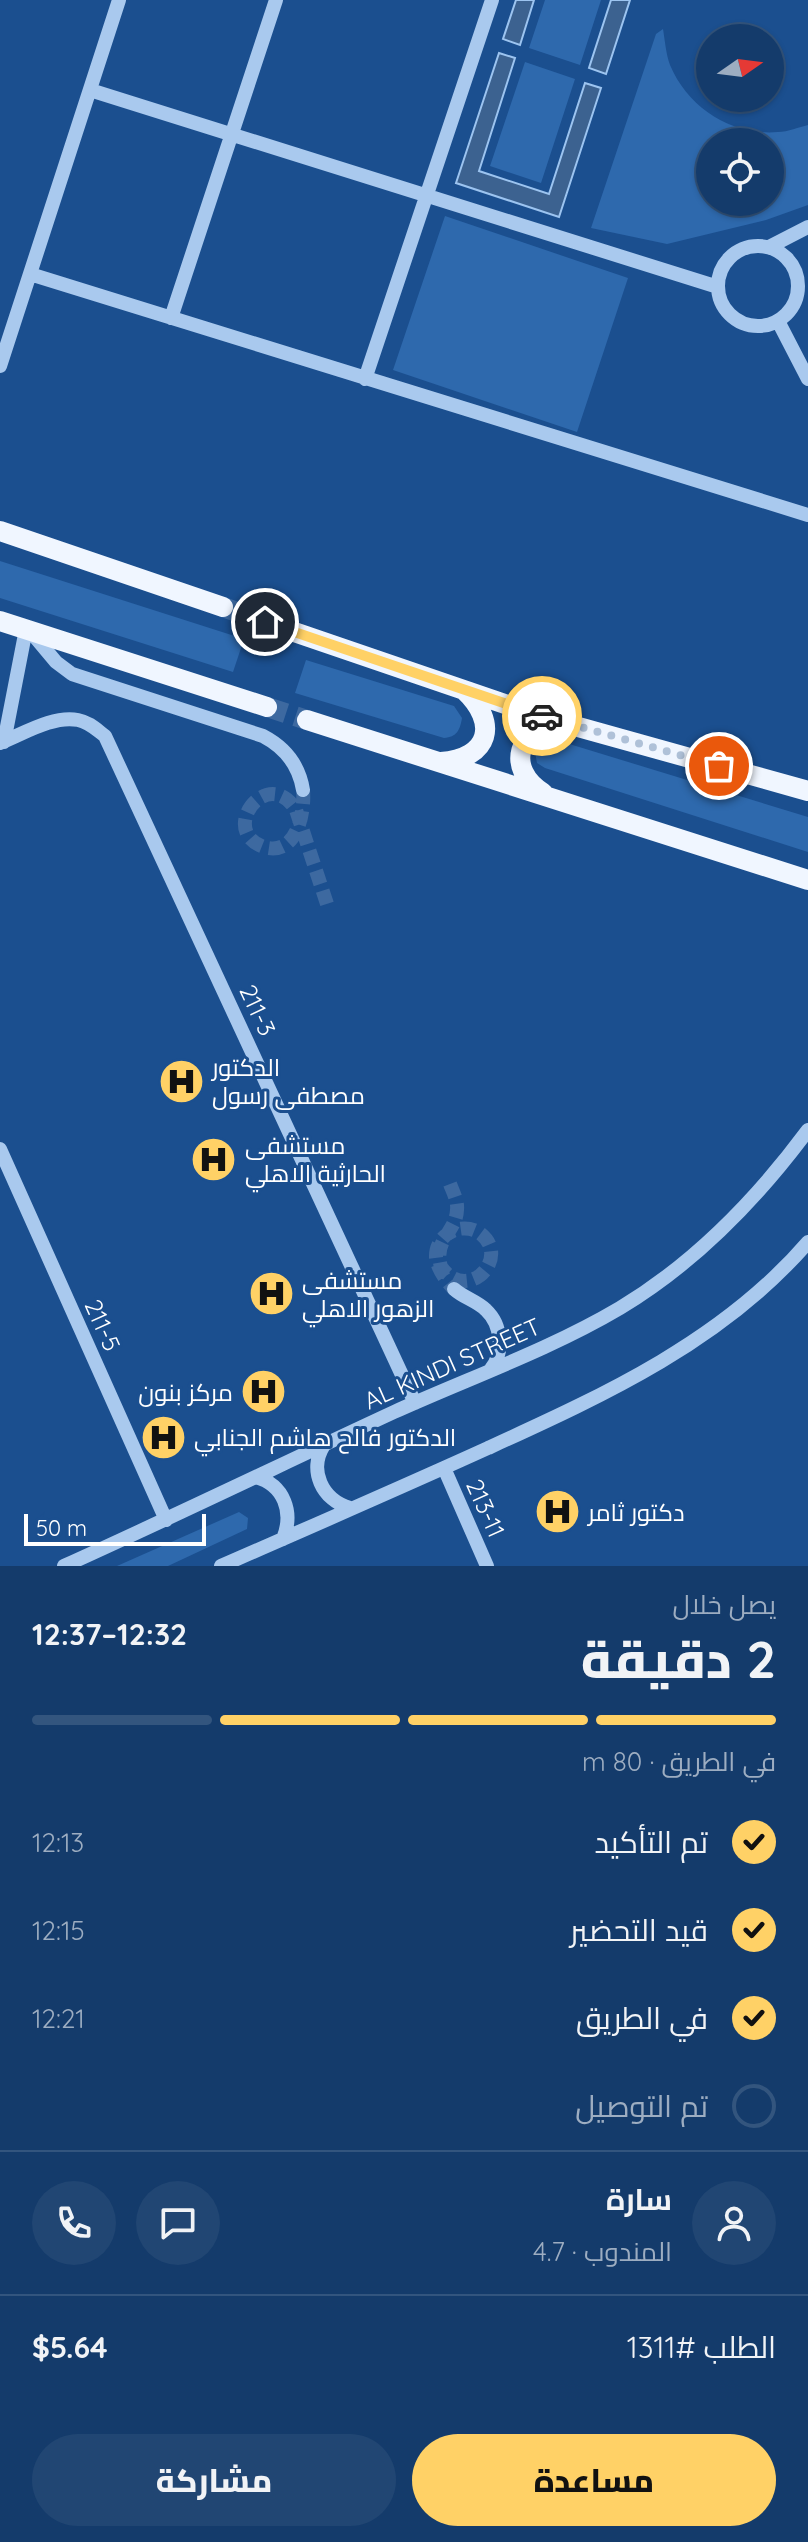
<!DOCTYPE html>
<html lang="ar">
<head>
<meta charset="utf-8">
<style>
  :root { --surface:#143b6b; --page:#214673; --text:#f1f3f6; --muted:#9dadc1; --line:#33557e; --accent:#ffd166 }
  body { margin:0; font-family:Quicksand,Cairo,sans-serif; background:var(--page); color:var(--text); direction:rtl; height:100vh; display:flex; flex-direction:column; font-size:30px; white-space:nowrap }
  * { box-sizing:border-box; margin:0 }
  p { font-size:26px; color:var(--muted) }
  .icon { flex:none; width:44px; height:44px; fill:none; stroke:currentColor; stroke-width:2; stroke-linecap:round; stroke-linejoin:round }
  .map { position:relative; height:1566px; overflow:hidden; direction:ltr }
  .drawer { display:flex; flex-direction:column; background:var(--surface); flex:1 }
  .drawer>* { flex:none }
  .needle { width:52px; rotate:76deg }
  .tools { position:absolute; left:696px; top:24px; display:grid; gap:16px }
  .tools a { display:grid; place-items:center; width:88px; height:88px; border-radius:50%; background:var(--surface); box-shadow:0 2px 6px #0004,0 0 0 2px var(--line); font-size:40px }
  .scale { position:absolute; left:24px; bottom:20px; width:182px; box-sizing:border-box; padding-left:8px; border:4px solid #fff; border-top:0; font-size:22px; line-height:28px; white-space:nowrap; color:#fff; -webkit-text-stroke:6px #1b4f8f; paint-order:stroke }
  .pin { position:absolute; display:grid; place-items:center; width:68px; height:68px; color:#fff; margin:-34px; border:4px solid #fff; border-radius:50%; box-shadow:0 2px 8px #0007 }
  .courier { position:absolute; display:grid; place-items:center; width:80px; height:80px; margin:-40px; border:6px solid #ffd166; border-radius:50%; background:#fff; color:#222; box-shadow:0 2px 10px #0007 }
  .overview em { font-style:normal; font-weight:800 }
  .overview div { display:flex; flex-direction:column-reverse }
  .overview { display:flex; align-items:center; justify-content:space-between; height:136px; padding:0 32px }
  h1 { font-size:52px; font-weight:800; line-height:60px }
  .bar { display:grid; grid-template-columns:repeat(4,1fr); gap:12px 8px; align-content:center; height:96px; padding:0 32px }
  .bar i { height:10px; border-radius:6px; background:var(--line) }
  .bar .selected { background:var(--accent) }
  .bar p { grid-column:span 4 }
  .line { display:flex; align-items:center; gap:20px; padding:0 32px; border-top:2px solid var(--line) }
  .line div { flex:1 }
  .round { display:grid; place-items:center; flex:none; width:84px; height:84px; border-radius:42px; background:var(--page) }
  ol { padding:0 32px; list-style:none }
  li { display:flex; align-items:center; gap:24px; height:88px }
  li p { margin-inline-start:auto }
  li .icon { padding:8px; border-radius:50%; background:var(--accent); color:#111; stroke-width:4 }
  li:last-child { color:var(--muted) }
  li i { width:44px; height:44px; border:4px solid var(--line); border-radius:50% }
  .button { display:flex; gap:16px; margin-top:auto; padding:16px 32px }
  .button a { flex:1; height:92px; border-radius:48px; background:var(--accent); color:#111; font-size:32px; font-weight:800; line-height:92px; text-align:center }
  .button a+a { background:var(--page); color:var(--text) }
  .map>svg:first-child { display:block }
</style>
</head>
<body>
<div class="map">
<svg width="808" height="1566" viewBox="0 0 808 1566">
  <rect width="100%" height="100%" fill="#1b4f8f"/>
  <path fill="#2e69ad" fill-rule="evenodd" d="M545,0h56l-21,65 -51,-17z
    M663,29c2,12 3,25 7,36 18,43 62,71 108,67 10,0 21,-5 30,-7v80l-42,15 -99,24 -76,-16 65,-194zM710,142h60v60h-60z
    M525,62l50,17 -34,104 -51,-17z
    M445,216l183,62 -51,154 -184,-62z
    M0,561l244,78 -11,33 -233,-74z
    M306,660l148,46 8,12c-2,12 -5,19 -18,20l-149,-45z
    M553,739l255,78v35l-263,-84 -8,-5 -2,-11 4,-9z
    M239,1512l9,6 -1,11 -79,37h-51z"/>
  <path fill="#3c6290" stroke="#9cc4f0" stroke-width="2" d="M516,0h18l-14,45 -17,-6z
    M611,0h19l-24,74 -17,-6z
    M499,53l16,5 -36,113 70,23 36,-111 16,5 -42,129 -103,-34z"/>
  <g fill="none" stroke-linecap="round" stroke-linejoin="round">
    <path stroke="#3d69a0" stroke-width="14" stroke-dasharray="14 7" stroke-linecap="butt" d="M303,790c2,22 -6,67 -39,57 -47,-16 4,-83 32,-37l33,100
      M450,1184c3,8 8,17 7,26 -1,23 -24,29 -16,57 27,37 70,-9 40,-33 -18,-14 -46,0 -45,23 1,11 10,24 18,32"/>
    <path stroke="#3d69a0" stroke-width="20" stroke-dasharray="20 10" stroke-linecap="butt" d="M223,607l42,15
      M267,707l40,13"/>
    <path stroke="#a9c9ee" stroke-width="14" d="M90,90l628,197
      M718 286a40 40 0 1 1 80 0a40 40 0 1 1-80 0Z
      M769,247l39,-20
      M30,274l778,241
      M171,318l105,-318
      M778,321l30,58
      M0,366l119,-366
      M365,379l127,-379
      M30,631l26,31 16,12 191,62c21,11 36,29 40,54
      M4,742l22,-113
      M0,743c23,-9 53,-28 78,-23 11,2 19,10 27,16l310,667
      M0,1149l166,371
      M454,1289c10,9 23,12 32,21 16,15 18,43 5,59
      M324,1445c-16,25 -2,55 26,63
      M444,1468l43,98
      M256,1477c28,8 38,35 27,62
      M64,1566c111,-50 220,-103 330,-154 75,-34 155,-62 226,-104 75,-45 136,-108 188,-178
      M221,1566c89,-39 179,-78 267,-118 116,-53 235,-107 320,-206"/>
    <path stroke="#f0f6ff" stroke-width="20" d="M0,531l223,76
      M0,621l267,86
      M265,622l281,96 262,73
      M307,720l501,160
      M441,762c49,-4 58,-39 23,-72
      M543,793c-38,-24 -26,-67 19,-69"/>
  </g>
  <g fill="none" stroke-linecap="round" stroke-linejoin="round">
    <path stroke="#afc1d8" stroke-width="8" stroke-dasharray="0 14.4" d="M542,716l177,50"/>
    <path stroke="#ffd166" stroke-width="10" d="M265,622l277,94"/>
  </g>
  <defs>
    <symbol id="hospital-disc" viewBox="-11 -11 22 22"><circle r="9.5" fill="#ffd166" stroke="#1b4f8f"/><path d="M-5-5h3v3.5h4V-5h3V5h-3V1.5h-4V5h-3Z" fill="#111"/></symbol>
  </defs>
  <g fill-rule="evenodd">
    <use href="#hospital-disc" x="156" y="1056" width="51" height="51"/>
    <use href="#hospital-disc" x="188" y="1134" width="51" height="51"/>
    <use href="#hospital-disc" x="246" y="1268" width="51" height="51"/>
    <use href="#hospital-disc" x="238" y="1366" width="51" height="51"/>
    <use href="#hospital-disc" x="138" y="1412" width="51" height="51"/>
    <use href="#hospital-disc" x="532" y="1486" width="51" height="51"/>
  </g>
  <g text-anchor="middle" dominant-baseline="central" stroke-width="6" stroke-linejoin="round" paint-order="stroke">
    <g font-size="24" fill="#fff" stroke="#1b4f8f">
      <text transform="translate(258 1010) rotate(65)">211-3</text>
      <text transform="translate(103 1325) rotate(66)">211-5</text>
      <text transform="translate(452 1363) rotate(-24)">AL KINDI STREET</text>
      <text transform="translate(486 1508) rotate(66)">213-11</text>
    </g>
    <g font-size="24" fill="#fff" stroke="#1b4f8f" text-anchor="start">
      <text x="212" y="1067">الدكتور<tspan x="212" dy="28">مصطفى رسول</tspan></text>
      <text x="245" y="1145">مستشفى<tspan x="245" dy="28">الحارثية الاهلي</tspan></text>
      <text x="302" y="1280">مستشفى<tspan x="302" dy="28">الزهور الاهلي</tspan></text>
      <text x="233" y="1392" text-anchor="end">مركز بنون</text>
      <text x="194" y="1437">الدكتور فالح هاشم الجنابي</text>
      <text x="588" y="1512">دكتور ثامر</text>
    </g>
  </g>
</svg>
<div class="tools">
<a><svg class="needle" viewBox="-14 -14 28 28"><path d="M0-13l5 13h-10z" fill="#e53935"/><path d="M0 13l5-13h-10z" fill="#9dadc1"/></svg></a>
<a><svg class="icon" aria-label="locate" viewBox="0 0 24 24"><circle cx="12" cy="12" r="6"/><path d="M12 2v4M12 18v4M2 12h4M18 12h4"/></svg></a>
</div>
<div class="scale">50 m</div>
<div class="pin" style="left:719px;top:766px;background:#ea580c"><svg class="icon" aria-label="bag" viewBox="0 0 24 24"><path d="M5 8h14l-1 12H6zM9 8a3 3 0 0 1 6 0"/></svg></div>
<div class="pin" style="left:265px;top:622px;background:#1f2937"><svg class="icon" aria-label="home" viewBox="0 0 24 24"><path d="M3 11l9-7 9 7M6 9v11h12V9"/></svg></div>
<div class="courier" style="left:542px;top:716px"><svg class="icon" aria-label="car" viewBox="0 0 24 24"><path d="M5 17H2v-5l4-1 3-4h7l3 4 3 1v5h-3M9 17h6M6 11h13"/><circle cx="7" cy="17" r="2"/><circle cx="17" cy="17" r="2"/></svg></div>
</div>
<section class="drawer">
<div class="overview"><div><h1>2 دقيقة</h1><p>يصل خلال</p></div><em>12:32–12:37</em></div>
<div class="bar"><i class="selected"></i><i class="selected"></i><i class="selected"></i><i></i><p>في الطريق · 80 m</p></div>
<ol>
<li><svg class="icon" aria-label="check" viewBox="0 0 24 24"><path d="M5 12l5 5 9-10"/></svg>تم التأكيد<p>12:13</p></li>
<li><svg class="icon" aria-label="check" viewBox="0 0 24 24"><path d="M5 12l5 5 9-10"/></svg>قيد التحضير<p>12:15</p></li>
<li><svg class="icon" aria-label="check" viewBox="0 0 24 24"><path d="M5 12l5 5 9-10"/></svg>في الطريق<p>12:21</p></li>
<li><i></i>تم التوصيل</li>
</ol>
<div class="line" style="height:144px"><a class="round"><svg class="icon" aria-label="person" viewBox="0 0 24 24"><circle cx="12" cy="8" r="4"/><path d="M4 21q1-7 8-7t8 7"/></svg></a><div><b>سارة</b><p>المندوب · 4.7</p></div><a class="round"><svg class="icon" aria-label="chat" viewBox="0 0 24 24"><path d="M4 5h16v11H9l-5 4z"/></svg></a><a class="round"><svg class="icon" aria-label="phone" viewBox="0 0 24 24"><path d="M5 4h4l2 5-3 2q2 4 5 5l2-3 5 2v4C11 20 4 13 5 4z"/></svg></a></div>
<div class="line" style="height:104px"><div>الطلب #1311</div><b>$5.64</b></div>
<div class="button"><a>مساعدة</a><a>مشاركة</a></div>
</section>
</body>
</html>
